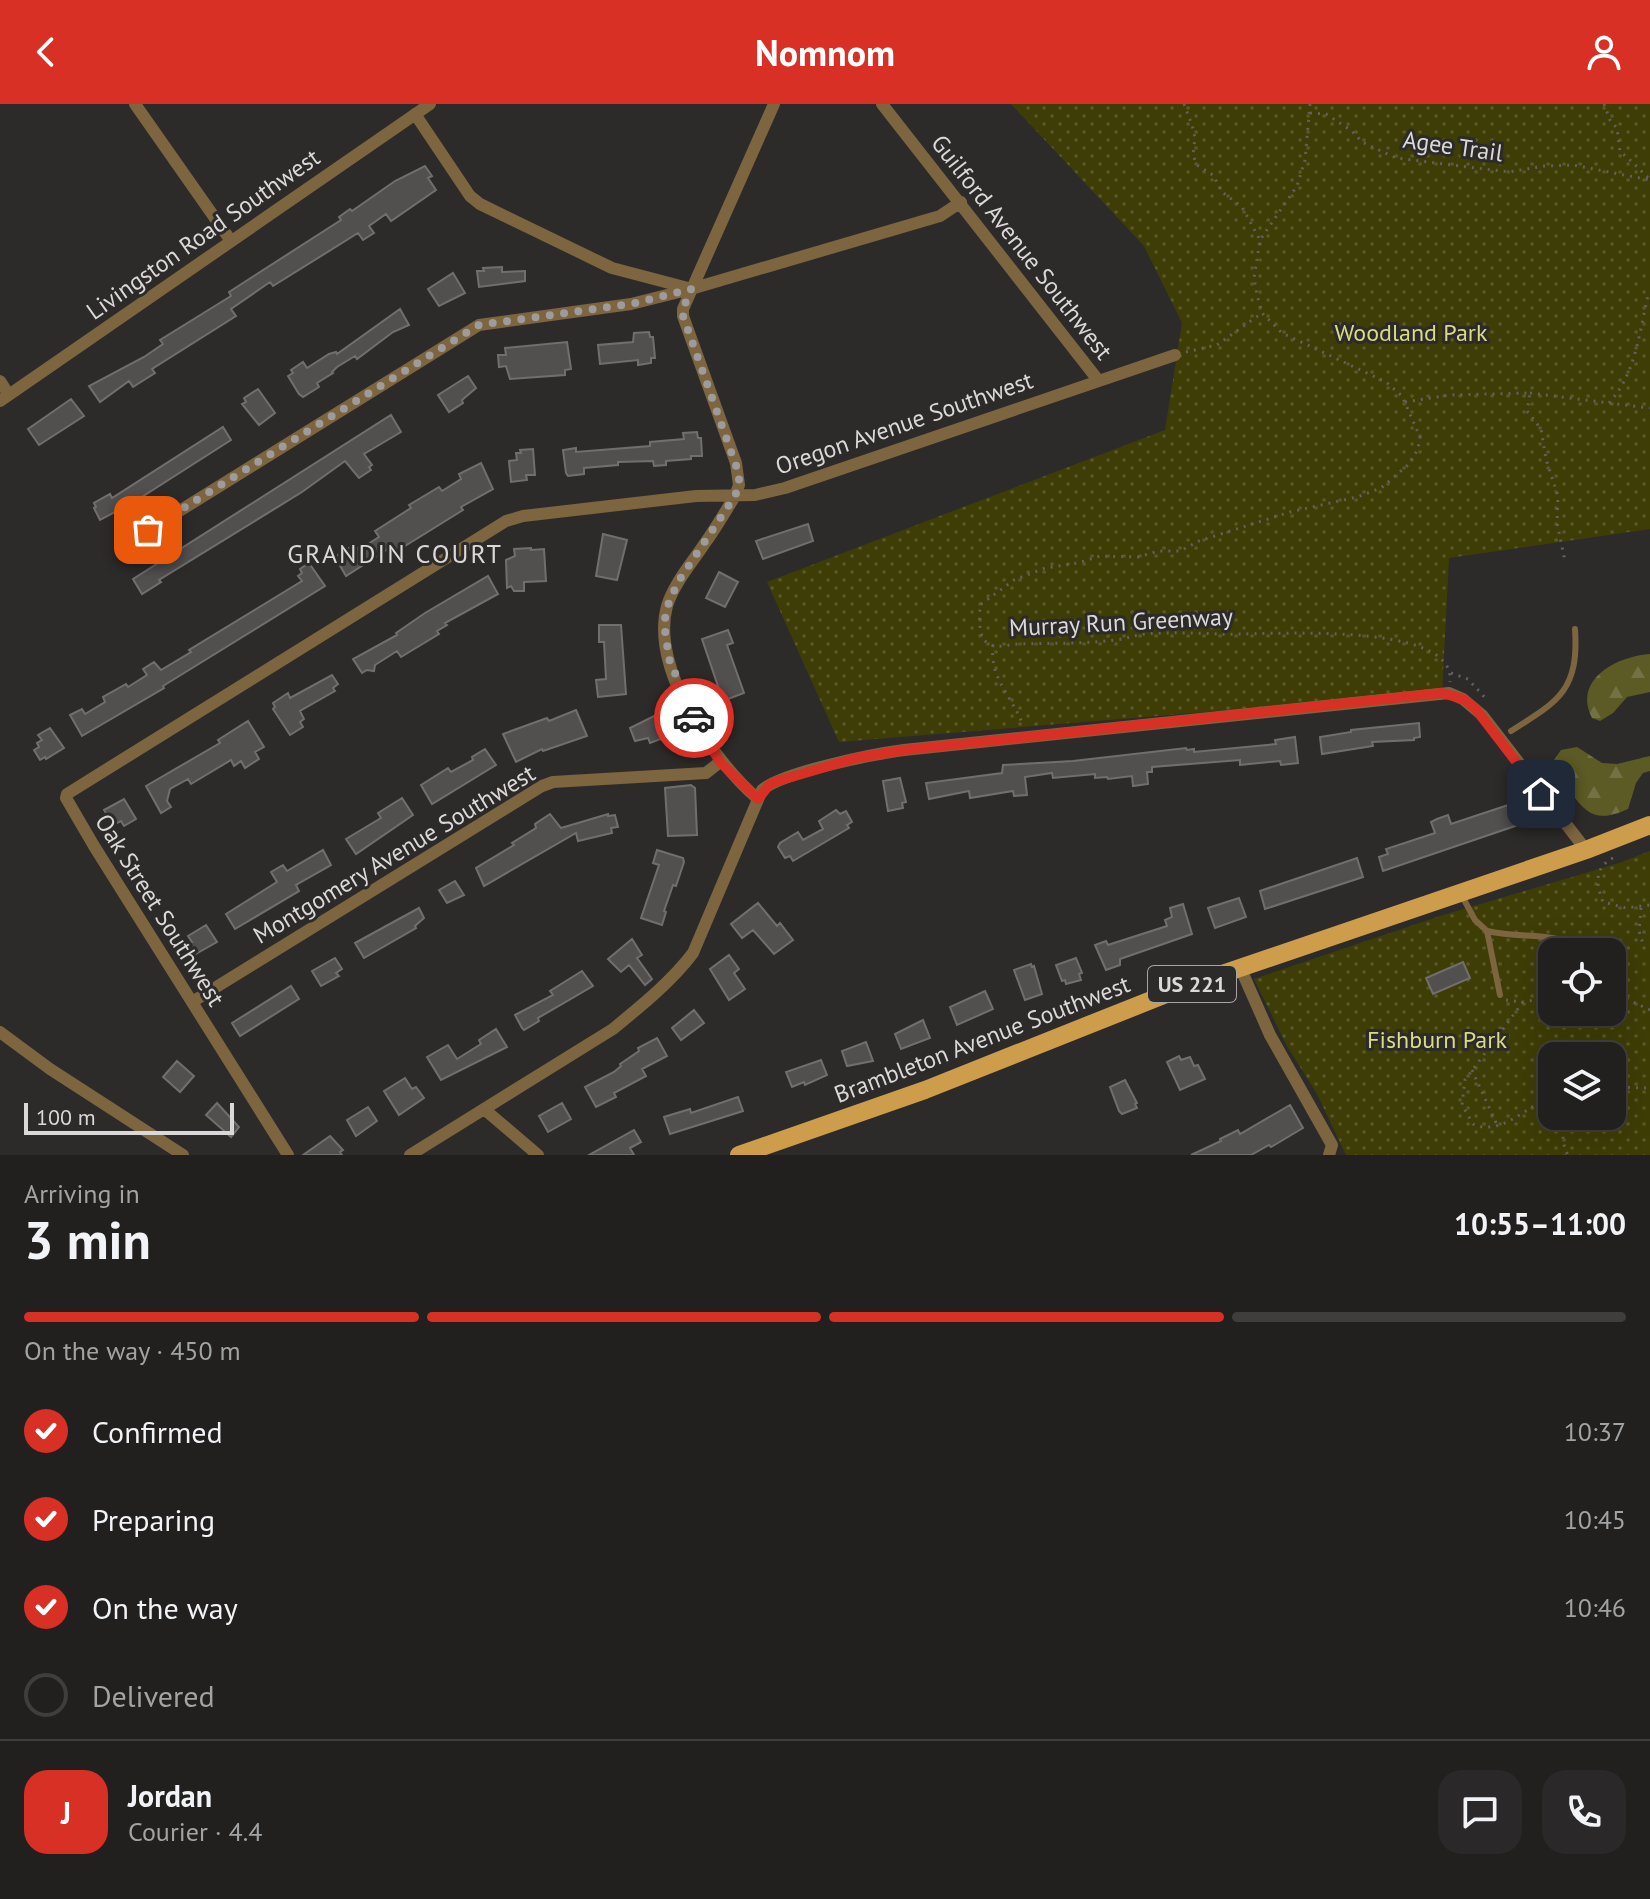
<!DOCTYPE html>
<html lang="en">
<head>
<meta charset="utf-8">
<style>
  :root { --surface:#22201f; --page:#2a2828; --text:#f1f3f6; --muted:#a2a3a4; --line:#3f3e3d; --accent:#d93025 }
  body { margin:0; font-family:"PT Sans",sans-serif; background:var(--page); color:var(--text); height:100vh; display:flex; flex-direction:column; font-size:30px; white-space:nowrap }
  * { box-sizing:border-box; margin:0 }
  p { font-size:26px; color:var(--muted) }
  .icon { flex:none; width:44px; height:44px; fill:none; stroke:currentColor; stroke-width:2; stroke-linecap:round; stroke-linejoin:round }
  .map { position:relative; height:1051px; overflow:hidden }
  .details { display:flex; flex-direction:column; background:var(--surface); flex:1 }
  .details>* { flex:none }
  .tools { position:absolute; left:1538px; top:834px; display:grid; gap:16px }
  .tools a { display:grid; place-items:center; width:88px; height:88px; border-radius:16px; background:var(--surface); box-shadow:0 8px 32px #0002,0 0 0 2px var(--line); font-size:40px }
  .scale { position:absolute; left:24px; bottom:20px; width:210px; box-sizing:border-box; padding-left:8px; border:4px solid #dad8d8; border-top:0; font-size:22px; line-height:28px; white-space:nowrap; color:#dad8d8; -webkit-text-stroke:6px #2d2b29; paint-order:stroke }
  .pin { position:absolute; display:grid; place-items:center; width:68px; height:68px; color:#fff; margin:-34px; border-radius:16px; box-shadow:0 4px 12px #0006 }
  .courier { position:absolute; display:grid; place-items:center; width:80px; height:80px; margin:-40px; border:6px solid #d93025; border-radius:50%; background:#fff; color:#222; box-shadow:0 2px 10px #0007 }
  .summary em { font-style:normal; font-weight:700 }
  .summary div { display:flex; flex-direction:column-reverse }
  .summary { display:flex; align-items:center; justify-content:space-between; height:136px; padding:0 24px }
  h1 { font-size:52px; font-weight:700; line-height:60px }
  .bar { display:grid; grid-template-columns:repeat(4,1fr); gap:12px 8px; align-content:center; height:96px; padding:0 24px }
  .bar i { height:10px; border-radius:6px; background:var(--line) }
  .bar .selected { background:var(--accent) }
  .bar p { grid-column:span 4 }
  .line { display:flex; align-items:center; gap:20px; padding:0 24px; border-top:2px solid var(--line) }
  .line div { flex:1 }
  .round { display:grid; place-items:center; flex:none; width:84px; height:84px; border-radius:24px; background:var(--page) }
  ol { padding:0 24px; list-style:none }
  li { display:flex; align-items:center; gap:24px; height:88px }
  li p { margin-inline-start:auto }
  li .icon { padding:8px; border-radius:50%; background:var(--accent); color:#fff; stroke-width:4 }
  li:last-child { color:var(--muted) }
  li i { width:44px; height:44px; border:4px solid var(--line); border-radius:50% }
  header { display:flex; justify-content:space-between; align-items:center; height:104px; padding:0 24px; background:var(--accent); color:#fff; font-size:36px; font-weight:700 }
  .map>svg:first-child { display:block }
</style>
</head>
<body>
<header><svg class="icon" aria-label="back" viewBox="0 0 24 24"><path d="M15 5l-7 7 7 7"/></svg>Nomnom<svg class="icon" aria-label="person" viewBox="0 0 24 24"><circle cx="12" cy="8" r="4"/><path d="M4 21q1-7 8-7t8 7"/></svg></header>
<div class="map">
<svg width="1650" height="1051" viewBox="0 0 1650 1051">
  <defs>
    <pattern id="forest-firs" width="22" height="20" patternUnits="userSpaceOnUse" patternTransform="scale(2)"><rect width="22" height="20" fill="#5c5b25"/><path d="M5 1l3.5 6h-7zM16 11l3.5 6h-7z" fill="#737244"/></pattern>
    <pattern id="park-dots" width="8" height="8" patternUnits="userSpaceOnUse" patternTransform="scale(2)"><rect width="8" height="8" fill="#3e3d06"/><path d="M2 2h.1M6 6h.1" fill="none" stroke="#59582a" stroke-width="1.8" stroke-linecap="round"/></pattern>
  </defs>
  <rect width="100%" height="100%" fill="#2d2b29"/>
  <path fill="url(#forest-firs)" d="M1650,550v38l-23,5 -14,16 -13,8 -8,-3c-20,-39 26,-62 58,-64z
    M1577,643l25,16 15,1 33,-8v15l-7,2 -7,10 -8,26c-27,12 -39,9 -56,-15 -10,-15 -15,-15 -18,-34l7,-10z"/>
  <path fill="url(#park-dots)" fill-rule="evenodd" d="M1011,0h639v425l-201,29 -7,135 -603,49 -72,-160 398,-152 17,-107 -38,-77z
    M1650,747v304h-304l-29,-61 -30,-48 -33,-67 186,-63 179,-53zM1552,848h60v60h-60zM1552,952h60v60h-60z"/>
  <path fill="#524f4f" stroke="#726e6e" stroke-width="2" d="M425,62l7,10 -4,2 8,12 -45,31 -5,-7 -17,12 5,7 -11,7 -5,-7 -85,53 -3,-4 -39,27 5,7 -84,53 3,4 -22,14 -4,-6 -29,21 -11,-16 55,-29 19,-13 -3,-4 71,-44 -2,-4 112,-72 -2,-3 11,-8 2,2 43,-30z
    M502,163v5l23,-1v10l-46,6 -2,-16h7l-1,-3z
    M453,169l12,20 -26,13 -11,-17z
    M400,205l9,16 -16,7 -36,27 -2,-3 -18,11 -5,5 1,1 -16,10 2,4 -16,10 -4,-3 -11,-18 5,-3 -2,-3 12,-8 4,6 22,-14 7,-2 1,2z
    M649,228l1,5h3l2,21h-4v5l-13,2v-5l-38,4 -2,-19 35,-3 1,-9z
    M567,238l4,27 -6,1v5l-55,4 -4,-13 -7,1 -1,-12h8l-1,-7z
    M468,272l8,12 -14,12 1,3 -14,9 -11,-17z
    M258,285l17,24 -16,12 -17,-21 4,-2 -2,-4z
    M71,295l13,17 -45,29 -11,-16z
    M391,311l10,17 -37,22 8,11 -3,2 2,3 -12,8 -14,-17 -43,31 -143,88 2,2 -19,12 -9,-15z
    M223,323l8,13 -97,62 -34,18 -6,-12 2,-1 -2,-4 16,-9 2,4z
    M697,328l1,6h3l1,18h-11v3l-25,2v4l-12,1 -1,-5 -35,1v3l-34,3v6l-16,2 -2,-3 -3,-23 13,-2v4l74,-6v-4l34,-3 -1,-6z
    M533,345l2,26h-9l1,5 -16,2 -2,-21 8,-1 -1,-7h5l-1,-3z
    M481,359l12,26 -32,18 2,3 -71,44 -4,-5 -42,27 -11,-19 20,-13 3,6 21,-13 -4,-6 36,-23 -2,-3 30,-18 3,4 19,-12 -2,-5z
    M808,420l5,17 -50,18 -7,-18z
    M603,430l24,6 -10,40 -21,-4z
    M531,444v2l13,-1 2,32 -22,1v9h-10l-3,-5 -4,2 -1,-28 9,-4 -1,-7z
    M309,459l16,23 -162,100 1,2 -82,48 -12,-21 12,-6 3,5 20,-12 -2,-5 23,-13 2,3 19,-12 -4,-6 11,-7 7,8 30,-18 -2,-2 113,-69 -4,-5 4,-3 -2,-4z
    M719,468l19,10 -13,25 -19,-9z
    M488,472l10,18 -53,29 2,2 -10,6 2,3 -38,23 -4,-6 -22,14 -1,6 -7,-1 -5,3 -9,-14 44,-24 -1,-2 29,-20z
    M599,521h22l5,69 -28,3 -2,-17 10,-1 -2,-37h-5z
    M728,526l5,13 -6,2 17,48 -21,8 -21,-62z
    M332,571l6,9 -5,4 2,3 -35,20 4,8 -4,3 3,5 -13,8 -17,-26 2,-2 -2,-4 15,-10 2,5z
    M576,606l11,26 -44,15 -1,-2 -26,13 -13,-28 44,-16 2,3z
    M656,611l10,22 -16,6 -2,-5 -13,3 -5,-13z
    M248,617l16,26 -9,5 4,7 -14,9 -4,-7 -7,5 -3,-6 -40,24 -3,-5 -18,10 -3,12 4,6 -10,6 -15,-27 74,-43 -2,-3z
    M1419,619l1,14 -6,1v2l-42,2 1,4 -51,8 -2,-17 31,-5v-2z
    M50,624l14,20 -18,11 -1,-2 -5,3 -6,-10 5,-3 -2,-4 5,-3 -4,-5z
    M1295,633l3,26 -17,2 -1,-4 -40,4v-5l-88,7v5h-5l1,12 -15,2 -1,-10 -24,3 -1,-2 -12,1v-4l-42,4 -1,-5 -27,4 2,18 -13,1 -1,-5 -43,7 -1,-7 -40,8 -3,-16 76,-10 1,-8 70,-4 113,-13 1,2 7,-1v3l82,-8 -1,-4z
    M485,645l11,16 -64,39 -11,-19 27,-17 3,4 22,-12 -1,-3z
    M900,674l6,24 -4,1 1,5 -15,3 -5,-30z
    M691,681l4,3 2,47 -29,1 -3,-48z
    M402,694l11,17 -57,39 -10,-15 35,-21 -3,-5z
    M124,695l12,20 -12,7 -3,-5 -8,4 -9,-15z
    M1511,700l7,21 -135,46 -4,-14 9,-3 -2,-5 49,-16 -4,-11 6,-3 11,-4 3,9z
    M836,706l4,4 6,-3 6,11 -5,3 2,3 -56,33 -3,-5 -5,2 -7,-11 2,-4 18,-11 5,8 20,-11 -4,-8z
    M550,710l11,14 47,-14v2l7,-1 3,12 -7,1 1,5 -34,8 -2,-8 -92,53 -8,-18 38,-23 -2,-2 24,-15 -1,-4z
    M323,746l8,15 -35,20 3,6 -64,38 -9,-15 51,-32 -6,-10 12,-7 4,6z
    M657,746l26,8 1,4 -8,24 -3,-1 -9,26 2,1 -4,13 -21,-7 18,-53 -6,-2z
    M1357,754l6,19 -98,32 -5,-18z
    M455,777l9,14 -17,8 -8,-13z
    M1239,794l7,19 -31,11 -7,-20z
    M758,799l19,23 3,-3 13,17 -19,14 -21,-24 -11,8 -11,-14z
    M1183,800l9,30 -72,25v6l-14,5 -11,-25 11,-4 2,4 6,-2 53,-17 -2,-6 7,-3 -2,-9z
    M419,804l5,10 -9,8 1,2 -52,30 -9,-15z
    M206,821l11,17 -23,13 -7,-11 5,-2 -4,-6z
    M632,835l10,16 -5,3 15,21 -7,6 -16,-20 -8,7 -13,-13z
    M729,851l10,14 -5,4 11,16 -16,11 -19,-31z
    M335,854l7,11 -6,4 3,3 -18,10 -9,-15z
    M1076,854l6,15 -3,1 2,6 -15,4 -1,-4 -3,1 -6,-16z
    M1463,858l7,16 -37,16 -7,-16z
    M1031,860l1,3 2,-1 8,28 -17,6 -11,-30z
    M582,867l11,15 -55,32 1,3 -15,9 -2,-2 -7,-13 38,-20 -3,-4z
    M291,882l8,13 -59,37 -8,-13z
    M985,887l8,18 -36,16 -7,-18z
    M694,906l10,13 -23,17 -9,-12z
    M923,916l7,18 -29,11 -6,-15z
    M496,925l11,18 -66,33 -14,-23 21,-12 9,14 24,-15 -2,-4z
    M657,934l10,18 -25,13 4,7 -32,17 2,4 -20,10 -11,-20 29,-15 7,-6 -1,-2 19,-13 -1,-3z
    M866,938l7,19 -26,5 -5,-15z
    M1179,952l2,4 9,-3 4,9 4,-1 7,14 -25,11 -13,-28z
    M821,956l6,15 -22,10 -1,-3 -12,5 -6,-15z
    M177,957l17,15 -14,16 -17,-15z
    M405,974l7,11 4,-2 8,11 -25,17 -15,-24z
    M1125,976l12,23 -2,1 2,4 -15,6 -3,-3 -9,-24z
    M738,993l5,14 -73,23 -6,-17 26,-8 1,4z
    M217,999l22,24 -8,10 -25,-22z
    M562,999l9,16 -23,13 -9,-16z
    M1290,1001l13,23 -32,19 -2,-2 -18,10h-60l30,-14 -1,-2 18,-9 2,4z
    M368,1003l9,14 -21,15 -9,-16z
    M634,1026l7,12 -11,6 4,7h-45z
    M330,1032l13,14 -3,2 2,3h-39z"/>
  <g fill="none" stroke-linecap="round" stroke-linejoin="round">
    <path stroke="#63615f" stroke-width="3" stroke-dasharray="2 6" stroke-linecap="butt" d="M1184,0l8,21 3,13 -2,17 4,10 16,10 9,17 20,15 18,33
      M1310,0l-5,56 -8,26 -37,54 -6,38 3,17 5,18 20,20 104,49 16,14 18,41 -2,12 -10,16 -27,23 -24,9 -67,15 -91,29 -19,10h-21l-21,6 -38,-1 -22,7 -33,5 -31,12 -34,25c0,12 -3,33 9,39 10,5 20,0 30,0 32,-1 64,0 96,-4 11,-1 20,-5 30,-6 25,-2 49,-1 73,0 40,2 239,-16 232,48
      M1604,0l6,16 7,8 3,24c12,8 19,18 30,27
      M1310,9l16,1 26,17 10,11 34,16 113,14 35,-6 29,-1 77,15
      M1186,248l31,-7 45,-32
      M1530,289l120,15
      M1405,298l44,-7 81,-2 -3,18 14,18 5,30 12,37 -1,27 8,38
      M1609,299c28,-31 30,-72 40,-111
      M993,541c-4,33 19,51 30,80
      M1451,569l17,6 20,22
      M1613,754c-19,9 -17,27 -10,44l23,6 24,-3
      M1641,804l-2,23 5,16
      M1612,888l38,18
      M1506,896l17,2 29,-5
      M1523,898l-58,78 -3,25 11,19c28,13 55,-19 79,-28
      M1472,966l25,55
      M1612,983l38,1
      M1541,996l11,16
      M1552,1012c16,15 7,23 16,39"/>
    <path stroke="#7d6540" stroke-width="6" d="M1511,627c48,-30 68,-41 64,-102
      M1462,792l13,24 12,11 13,64
      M1487,827c40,9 64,-2 101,21"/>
    <path stroke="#7d6540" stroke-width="12" d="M135,0l96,137
      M882,0l216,276
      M415,10l55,82 10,8 132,64 76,20
      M0,277l9,14
      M0,297l430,-297
      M123,442l356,-221 152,-21 60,-15 249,-73 21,-14
      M758,695c-45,-38 -108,-131 -91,-193 7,-23 25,-43 38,-63 11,-15 20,-31 30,-47l4,-11 -3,-22 -53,-147v-7l91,-205
      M1240,863l30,68 62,110 -3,10
      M192,898l350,-216 11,-4 153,-9 14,-11
      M0,928l50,37 133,86
      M484,1005l54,46
      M288,1051l-194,-309 -28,-48 1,-4 439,-273 17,-5 173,-20 59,-1 30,-7 390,-133
      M410,1051l203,-126c28,-23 58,-47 80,-76l69,-163c21,-18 112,-36 142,-40l545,-57 14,6 19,16 104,135"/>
    <path stroke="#ce9d4b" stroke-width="18" d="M739,1051l186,-65 259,-103 402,-137 64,-25"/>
  </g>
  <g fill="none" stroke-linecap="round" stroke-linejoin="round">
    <path stroke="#9d9b9b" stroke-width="8" stroke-dasharray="0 14.4" d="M148,426l331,-205 152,-21 60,-15 -8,20v7l56,158v11l-4,11 -57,86 -10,23 -4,18 5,36 25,59"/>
    <path stroke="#d93025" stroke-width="10" d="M694,614l26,44 38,37 12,-15 11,-4 75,-22 48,-8 538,-57 21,6 12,9 66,86"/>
  </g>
  <g text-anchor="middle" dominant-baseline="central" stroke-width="6" stroke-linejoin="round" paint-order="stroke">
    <rect fill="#2d2b29" stroke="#a6a4a4" stroke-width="2" x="1148" y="862" width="88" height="36" rx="6"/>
    <g font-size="22" font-weight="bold" fill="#dad8d8">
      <text x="1192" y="880">US 221</text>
    </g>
    <g font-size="24" fill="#dad8d8" stroke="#2d2b29">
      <text transform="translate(1453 42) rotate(8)">Agee Trail</text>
      <text transform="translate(203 130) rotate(-35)">Livingston Road Southwest</text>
      <text transform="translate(1022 143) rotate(52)">Guilford Avenue Southwest</text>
      <text transform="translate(904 319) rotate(-19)">Oregon Avenue Southwest</text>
      <text transform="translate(1121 518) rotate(-3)">Murray Run Greenway</text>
      <text transform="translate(394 750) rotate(-31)">Montgomery Avenue Southwest</text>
      <text transform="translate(160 806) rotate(58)">Oak Street Southwest</text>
      <text transform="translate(982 935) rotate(-21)">Brambleton Avenue Southwest</text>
    </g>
    <g font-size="24" fill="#dada87" stroke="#2d2b29">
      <text x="1411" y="228">Woodland Park</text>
      <text x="1437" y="935">Fishburn Park</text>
    </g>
    <g font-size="26" letter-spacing="2" fill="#dad8d8" stroke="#2d2b29">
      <text x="395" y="449">GRANDIN COURT</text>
    </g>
  </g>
</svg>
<div class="tools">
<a><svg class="icon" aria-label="locate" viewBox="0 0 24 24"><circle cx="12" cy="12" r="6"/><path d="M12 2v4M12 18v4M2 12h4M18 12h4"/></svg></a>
<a><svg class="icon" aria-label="layers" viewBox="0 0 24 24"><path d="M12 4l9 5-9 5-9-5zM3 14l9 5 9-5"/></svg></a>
</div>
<div class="scale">100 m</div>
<div class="pin" style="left:148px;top:426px;background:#ea580c"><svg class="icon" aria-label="bag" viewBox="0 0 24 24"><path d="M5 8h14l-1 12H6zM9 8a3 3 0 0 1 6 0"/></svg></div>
<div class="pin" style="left:1541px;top:690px;background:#1f2937"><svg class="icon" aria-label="home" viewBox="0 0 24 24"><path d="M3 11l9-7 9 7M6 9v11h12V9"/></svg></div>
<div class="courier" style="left:694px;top:614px"><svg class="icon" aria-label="car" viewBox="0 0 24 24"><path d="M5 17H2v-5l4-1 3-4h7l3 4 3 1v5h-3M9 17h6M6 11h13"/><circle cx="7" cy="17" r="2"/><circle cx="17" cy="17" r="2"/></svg></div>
</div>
<section class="details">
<div class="summary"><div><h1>3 min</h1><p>Arriving in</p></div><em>10:55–11:00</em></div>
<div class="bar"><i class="selected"></i><i class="selected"></i><i class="selected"></i><i></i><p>On the way · 450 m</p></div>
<ol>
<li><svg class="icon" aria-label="check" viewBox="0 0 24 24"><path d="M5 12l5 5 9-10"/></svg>Confirmed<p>10:37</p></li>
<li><svg class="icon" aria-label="check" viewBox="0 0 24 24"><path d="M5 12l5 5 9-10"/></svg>Preparing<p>10:45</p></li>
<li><svg class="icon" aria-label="check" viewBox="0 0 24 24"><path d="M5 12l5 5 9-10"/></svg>On the way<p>10:46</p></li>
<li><i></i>Delivered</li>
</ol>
<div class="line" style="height:144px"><b class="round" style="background:var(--accent);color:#fff">J</b><div><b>Jordan</b><p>Courier · 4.4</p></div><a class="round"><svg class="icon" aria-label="chat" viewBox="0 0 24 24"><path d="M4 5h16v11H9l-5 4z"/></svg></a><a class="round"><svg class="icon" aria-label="phone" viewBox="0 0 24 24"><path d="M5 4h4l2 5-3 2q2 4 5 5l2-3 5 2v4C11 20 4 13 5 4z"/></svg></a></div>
</section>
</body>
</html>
